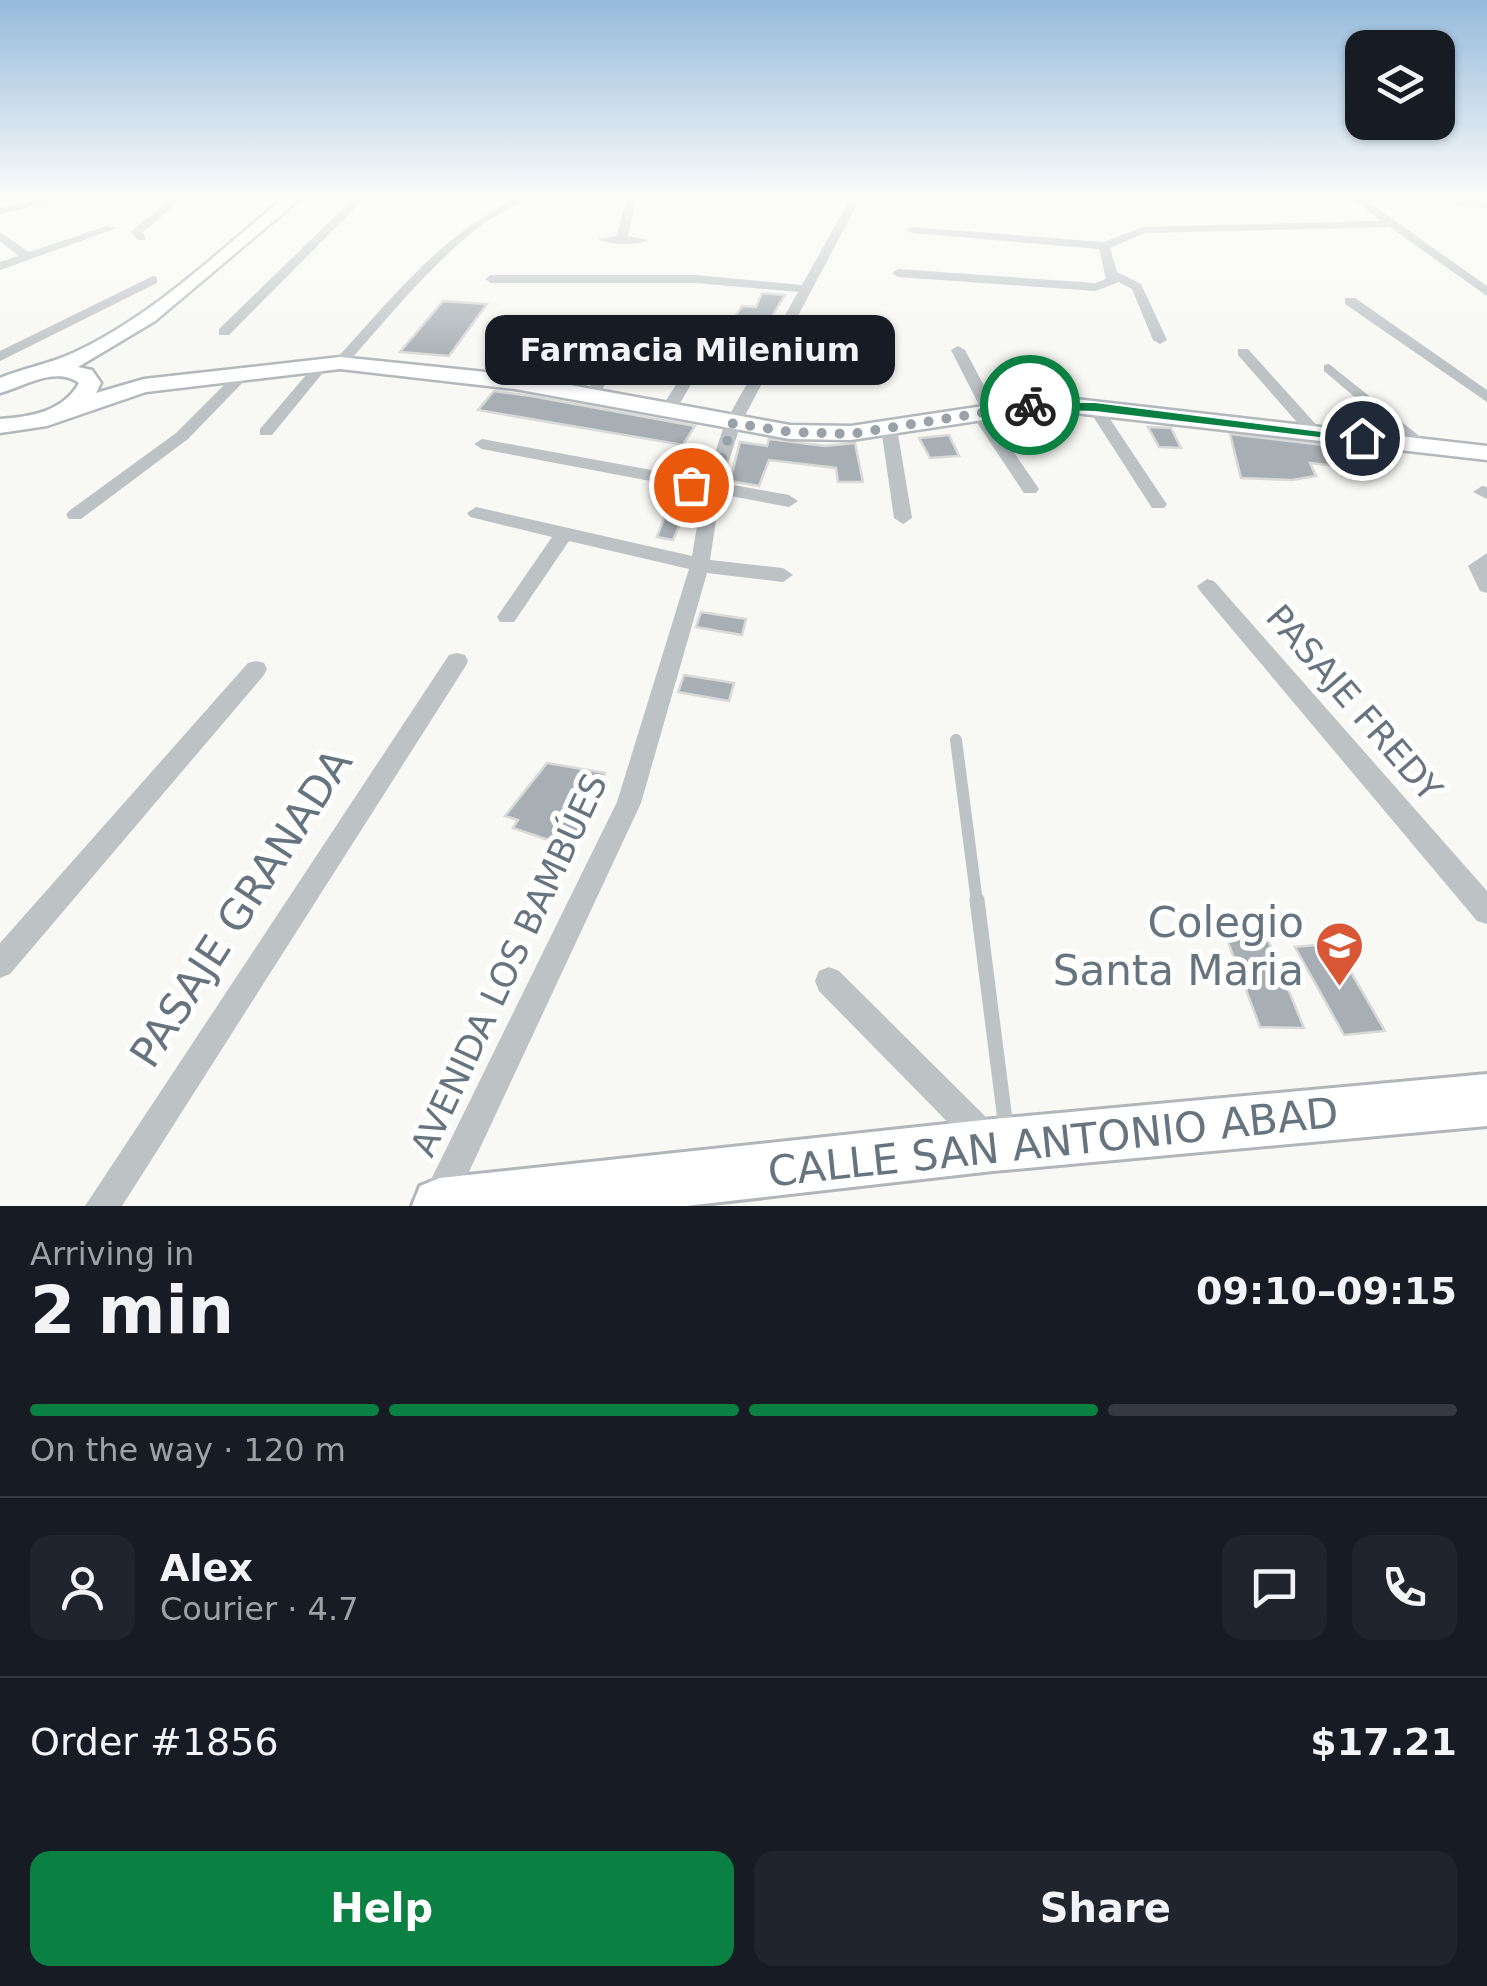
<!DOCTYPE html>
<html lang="en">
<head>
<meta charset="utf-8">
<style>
  :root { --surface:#171b24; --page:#20242c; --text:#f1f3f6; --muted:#9ea1a6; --line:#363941; --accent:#0b8043 }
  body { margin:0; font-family:"DejaVu Sans",sans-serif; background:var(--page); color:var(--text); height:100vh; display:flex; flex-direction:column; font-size:38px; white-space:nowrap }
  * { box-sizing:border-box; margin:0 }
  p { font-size:32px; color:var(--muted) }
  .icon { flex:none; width:55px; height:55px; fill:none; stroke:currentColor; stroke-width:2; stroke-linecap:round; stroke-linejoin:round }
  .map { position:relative; height:1206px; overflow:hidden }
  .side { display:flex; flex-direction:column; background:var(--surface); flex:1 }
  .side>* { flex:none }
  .buttons { position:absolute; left:1345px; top:30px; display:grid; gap:20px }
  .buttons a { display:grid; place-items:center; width:110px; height:110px; border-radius:20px; background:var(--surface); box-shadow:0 2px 8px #0004; font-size:50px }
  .pin { position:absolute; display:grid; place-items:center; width:85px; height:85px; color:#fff; margin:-42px; border:5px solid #fff; border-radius:50%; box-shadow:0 2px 10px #0007 }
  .courier { position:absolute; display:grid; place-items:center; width:100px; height:100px; margin:-50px; border:8px solid #0b8043; border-radius:50%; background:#fff; color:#222; box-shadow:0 2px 12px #0007 }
  .bubble { position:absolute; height:70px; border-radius:20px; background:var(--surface); box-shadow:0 2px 8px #0004; font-size:32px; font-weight:700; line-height:70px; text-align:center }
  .summary em { font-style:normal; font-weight:700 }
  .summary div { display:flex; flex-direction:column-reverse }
  .summary { display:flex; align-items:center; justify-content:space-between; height:170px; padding:0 30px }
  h1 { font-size:65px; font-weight:700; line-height:75px }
  .bar { display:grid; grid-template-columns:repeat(4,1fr); gap:15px 10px; align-content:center; height:120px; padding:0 30px }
  .bar i { height:12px; border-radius:8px; background:var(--line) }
  .bar .current { background:var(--accent) }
  .bar p { grid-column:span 4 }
  .line { display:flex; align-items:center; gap:25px; padding:0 30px; border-top:2px solid var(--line) }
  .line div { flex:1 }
  .round { display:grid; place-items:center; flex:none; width:105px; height:105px; border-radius:20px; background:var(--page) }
  .button { display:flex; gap:20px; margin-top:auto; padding:20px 30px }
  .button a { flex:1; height:115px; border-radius:20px; background:var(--accent); color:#fff; font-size:40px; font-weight:700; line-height:115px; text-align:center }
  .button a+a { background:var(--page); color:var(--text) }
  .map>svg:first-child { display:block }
</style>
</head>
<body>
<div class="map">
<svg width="1487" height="1206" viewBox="0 0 1487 1206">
  <rect width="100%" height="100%" fill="#f8f8f5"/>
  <path fill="#a7afb4" stroke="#d9d9d8" stroke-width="2.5" d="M762,293l23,2 -38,62 -35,-5 30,-46 14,1z
    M443,301l44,3 -38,52 -49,-4z
    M494,391l37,5 164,30 -12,19 -205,-35z
    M1148,427l23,1 10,20 -22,-1z
    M1230,434l94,11 12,21 -26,-3 6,13 -24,4 -51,-2z
    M949,435l10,21 -29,2 -11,-20z
    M769,439l56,7 30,-3 8,39h-25l-2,-14 -67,-8 -10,26 -29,-5 10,-39 27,4z
    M669,505l18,3 -14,32 -16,-3z
    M701,612l45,7 -4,16 -46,-8z
    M684,675l50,8 -5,18 -51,-9z
    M547,763l58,10 -6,16 -14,-2 -18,32 17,6 -12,23 -59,-20 5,-8 -13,-4z
    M1225,934l41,1 38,93 -44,-1z
    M1334,943l51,88 -41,4 -49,-88z"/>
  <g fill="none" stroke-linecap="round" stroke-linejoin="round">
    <defs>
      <path id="secondary" d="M285,197h17l-147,124 -77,46 14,3 9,13 -5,10 48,-14 196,-22 175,18 275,50 61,1 198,-30 438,50v14l-438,-50 -198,30 -61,-1 -275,-50 -175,-20 -194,23 -99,34 -47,7v-14c30,-2 63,-7 79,-36 -24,-17 -54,3 -79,10v-15c24,-10 49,-14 73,-25 80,-37 145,-101 212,-156z"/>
      <path id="primary" d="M1487,1074v52l-494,45 -307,35h-274l8,-20 20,-8 553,-59z"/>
    </defs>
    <use href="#secondary" stroke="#b2b8bc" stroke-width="5"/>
    <use href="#primary" stroke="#b1b6ba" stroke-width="6"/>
    <path stroke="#bdc2c5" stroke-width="12" d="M956,740l21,162"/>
    <path stroke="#bdc2c5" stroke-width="15" d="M977,900l29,228"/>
    <path fill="#bdc2c5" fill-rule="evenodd" d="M56,197h19l-75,17v-6z
      M174,197h11l-42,35 3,8h-8l-7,-8 2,-2z
      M355,197h11l-137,138h-10v-6z
      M510,197h127l-9,39 20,4c-11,6 -39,5 -50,-1l19,-3 9,-36c-30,1 -63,-4 -93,0 -60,9 -147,121 -188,166h-10v-6c57,-61 103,-123 179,-160z
      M851,197h10l-120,226 -19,60 67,12 9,6 -9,6 -69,-13 -10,66 73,8 10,7 -10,7 -76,-9 -66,230 -188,403h-35l199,-404 72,-233 -120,-28 -55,81h-14l-3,-5 55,-80 -82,-20 -3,-4 9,-6 216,49 11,-65 -221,-42 -8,-5 8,-5 224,41 19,-57 73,-131 -102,-9h-205l-6,-4 6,-4h205l106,10z
      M1350,197h11l126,89v10l-97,-69 -245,6 -35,15 7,24 24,12 26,56 -7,4 -7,-4 -21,-51 -13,-7 -23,9 -198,-14 -6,-4 6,-4 197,14 11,-4 -7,-30 -187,-16 -6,-3 6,-3 191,15 40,-15 238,-6z
      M1412,197l75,5v6l-70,-8z
      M107,226l10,2 -117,42v-8l18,-6 -18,-15v-9l29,20z
      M153,276l4,1v6l-157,78v-10z
      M1345,298h10l132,92v12l-142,-98z
      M533,333l12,3 -25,49h-10l-2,-3z
      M958,346l7,4 33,62 -9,4 50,73 -3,4h-12l-52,-78 10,-4 -31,-61z
      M1238,349h10l73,81v6h-12l-71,-81z
      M617,355l7,4 -30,41h-10v-6l28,-38z
      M323,360l7,4 -58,71h-12v-6l58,-68z
      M696,360l7,4 -27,46 -3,3h-10l-3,-3 29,-46z
      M1329,364l99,79v6h-12l-92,-78v-6z
      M245,368l5,1v6l-62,64 -107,80h-12l-3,-4 3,-4 107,-78 64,-64z
      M1095,402l5,2 64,96 3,4 -3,4h-12l-65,-101z
      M889,423l8,5 15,90 -9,6 -9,-6 -13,-90z
      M1331,430l6,2 21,37 -2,4 -6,1 -6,-1 -21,-38z
      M1482,486l5,1v12l-14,-7z
      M1487,553v40l-7,-2 -12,-25z
      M1207,579l7,2 273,310v33l-10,-3 -277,-330 -3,-5z
      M457,653l8,2 3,6 -3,6 -343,539h-37l364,-551z
      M256,661l8,2 3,6 -3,6 -254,299 -10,4v-35l248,-280z
      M829,967l10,4 160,159 5,11 -5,11 -11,5 -11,-5 -158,-161 -4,-10 4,-10z"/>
    <use href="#secondary" fill="#fff" fill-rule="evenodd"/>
    <use href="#primary" fill="#fff" fill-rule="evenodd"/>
  </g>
  <linearGradient id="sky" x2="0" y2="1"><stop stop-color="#94badb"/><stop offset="0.54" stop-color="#fcfcfa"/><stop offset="1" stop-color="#fcfcfa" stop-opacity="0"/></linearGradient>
  <rect width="1487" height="365" fill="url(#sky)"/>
  <path fill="#0b8043" d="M1025,403h70l273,35 -6,4 -267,-31 -65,-2z"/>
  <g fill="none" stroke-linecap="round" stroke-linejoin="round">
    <path stroke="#98a2a8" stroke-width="10" stroke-dasharray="0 18" d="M691,485l21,4 21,-66 57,9 61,2 179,-29"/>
  </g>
  <defs>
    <symbol id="school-pin" viewBox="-11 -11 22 30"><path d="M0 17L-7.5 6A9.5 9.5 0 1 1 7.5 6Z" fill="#d95735" stroke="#fff"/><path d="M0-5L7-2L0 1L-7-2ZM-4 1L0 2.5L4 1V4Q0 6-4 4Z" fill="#fff"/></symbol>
  </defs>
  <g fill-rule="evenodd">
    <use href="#school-pin" x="1312" y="918" width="55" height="75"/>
  </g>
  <g text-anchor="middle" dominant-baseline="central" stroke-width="10" stroke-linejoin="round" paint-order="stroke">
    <g font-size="35" fill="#65747e" stroke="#fff">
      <text transform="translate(1354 703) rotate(49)">PASAJE FREDY</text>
      <text transform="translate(509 965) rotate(-65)">AVENIDA LOS BAMBÚES</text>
    </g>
    <g font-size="42" fill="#65747e" stroke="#fff">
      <text transform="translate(241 908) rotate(-57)">PASAJE GRANADA</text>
      <text transform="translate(1053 1142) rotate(-6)">CALLE SAN ANTONIO ABAD</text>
    </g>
    <g font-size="42" fill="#65747e" stroke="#fff" text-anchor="end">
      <text x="1304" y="922">Colegio<tspan x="1304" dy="48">Santa Maria</tspan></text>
    </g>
  </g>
</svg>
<div class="buttons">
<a><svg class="icon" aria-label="layers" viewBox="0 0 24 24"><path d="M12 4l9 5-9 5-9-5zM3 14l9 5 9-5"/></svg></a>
</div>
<div class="pin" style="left:691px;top:485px;background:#ea580c"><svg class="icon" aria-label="bag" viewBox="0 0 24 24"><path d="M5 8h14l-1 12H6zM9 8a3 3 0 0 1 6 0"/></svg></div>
<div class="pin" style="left:1362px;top:438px;background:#1f2937"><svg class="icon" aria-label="home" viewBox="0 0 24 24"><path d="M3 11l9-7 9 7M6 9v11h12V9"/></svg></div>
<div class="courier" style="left:1030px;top:405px"><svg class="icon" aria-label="bike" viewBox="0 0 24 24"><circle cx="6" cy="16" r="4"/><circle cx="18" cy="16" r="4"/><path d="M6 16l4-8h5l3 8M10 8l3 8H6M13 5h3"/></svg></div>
<div class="bubble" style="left:485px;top:315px;width:410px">Farmacia Milenium</div>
</div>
<section class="side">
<div class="summary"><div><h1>2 min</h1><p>Arriving in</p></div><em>09:10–09:15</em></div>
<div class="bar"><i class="current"></i><i class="current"></i><i class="current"></i><i></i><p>On the way · 120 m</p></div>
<div class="line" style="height:180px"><a class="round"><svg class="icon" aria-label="person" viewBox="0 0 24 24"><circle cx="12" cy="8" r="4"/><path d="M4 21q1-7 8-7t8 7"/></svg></a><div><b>Alex</b><p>Courier · 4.7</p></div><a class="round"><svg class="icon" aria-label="chat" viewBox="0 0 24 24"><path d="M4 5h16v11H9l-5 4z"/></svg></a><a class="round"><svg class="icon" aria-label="phone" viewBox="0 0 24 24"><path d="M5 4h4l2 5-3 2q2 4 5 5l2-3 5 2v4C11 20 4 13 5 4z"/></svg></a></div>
<div class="line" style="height:130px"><div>Order #1856</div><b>$17.21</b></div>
<div class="button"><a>Help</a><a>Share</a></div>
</section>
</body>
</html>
